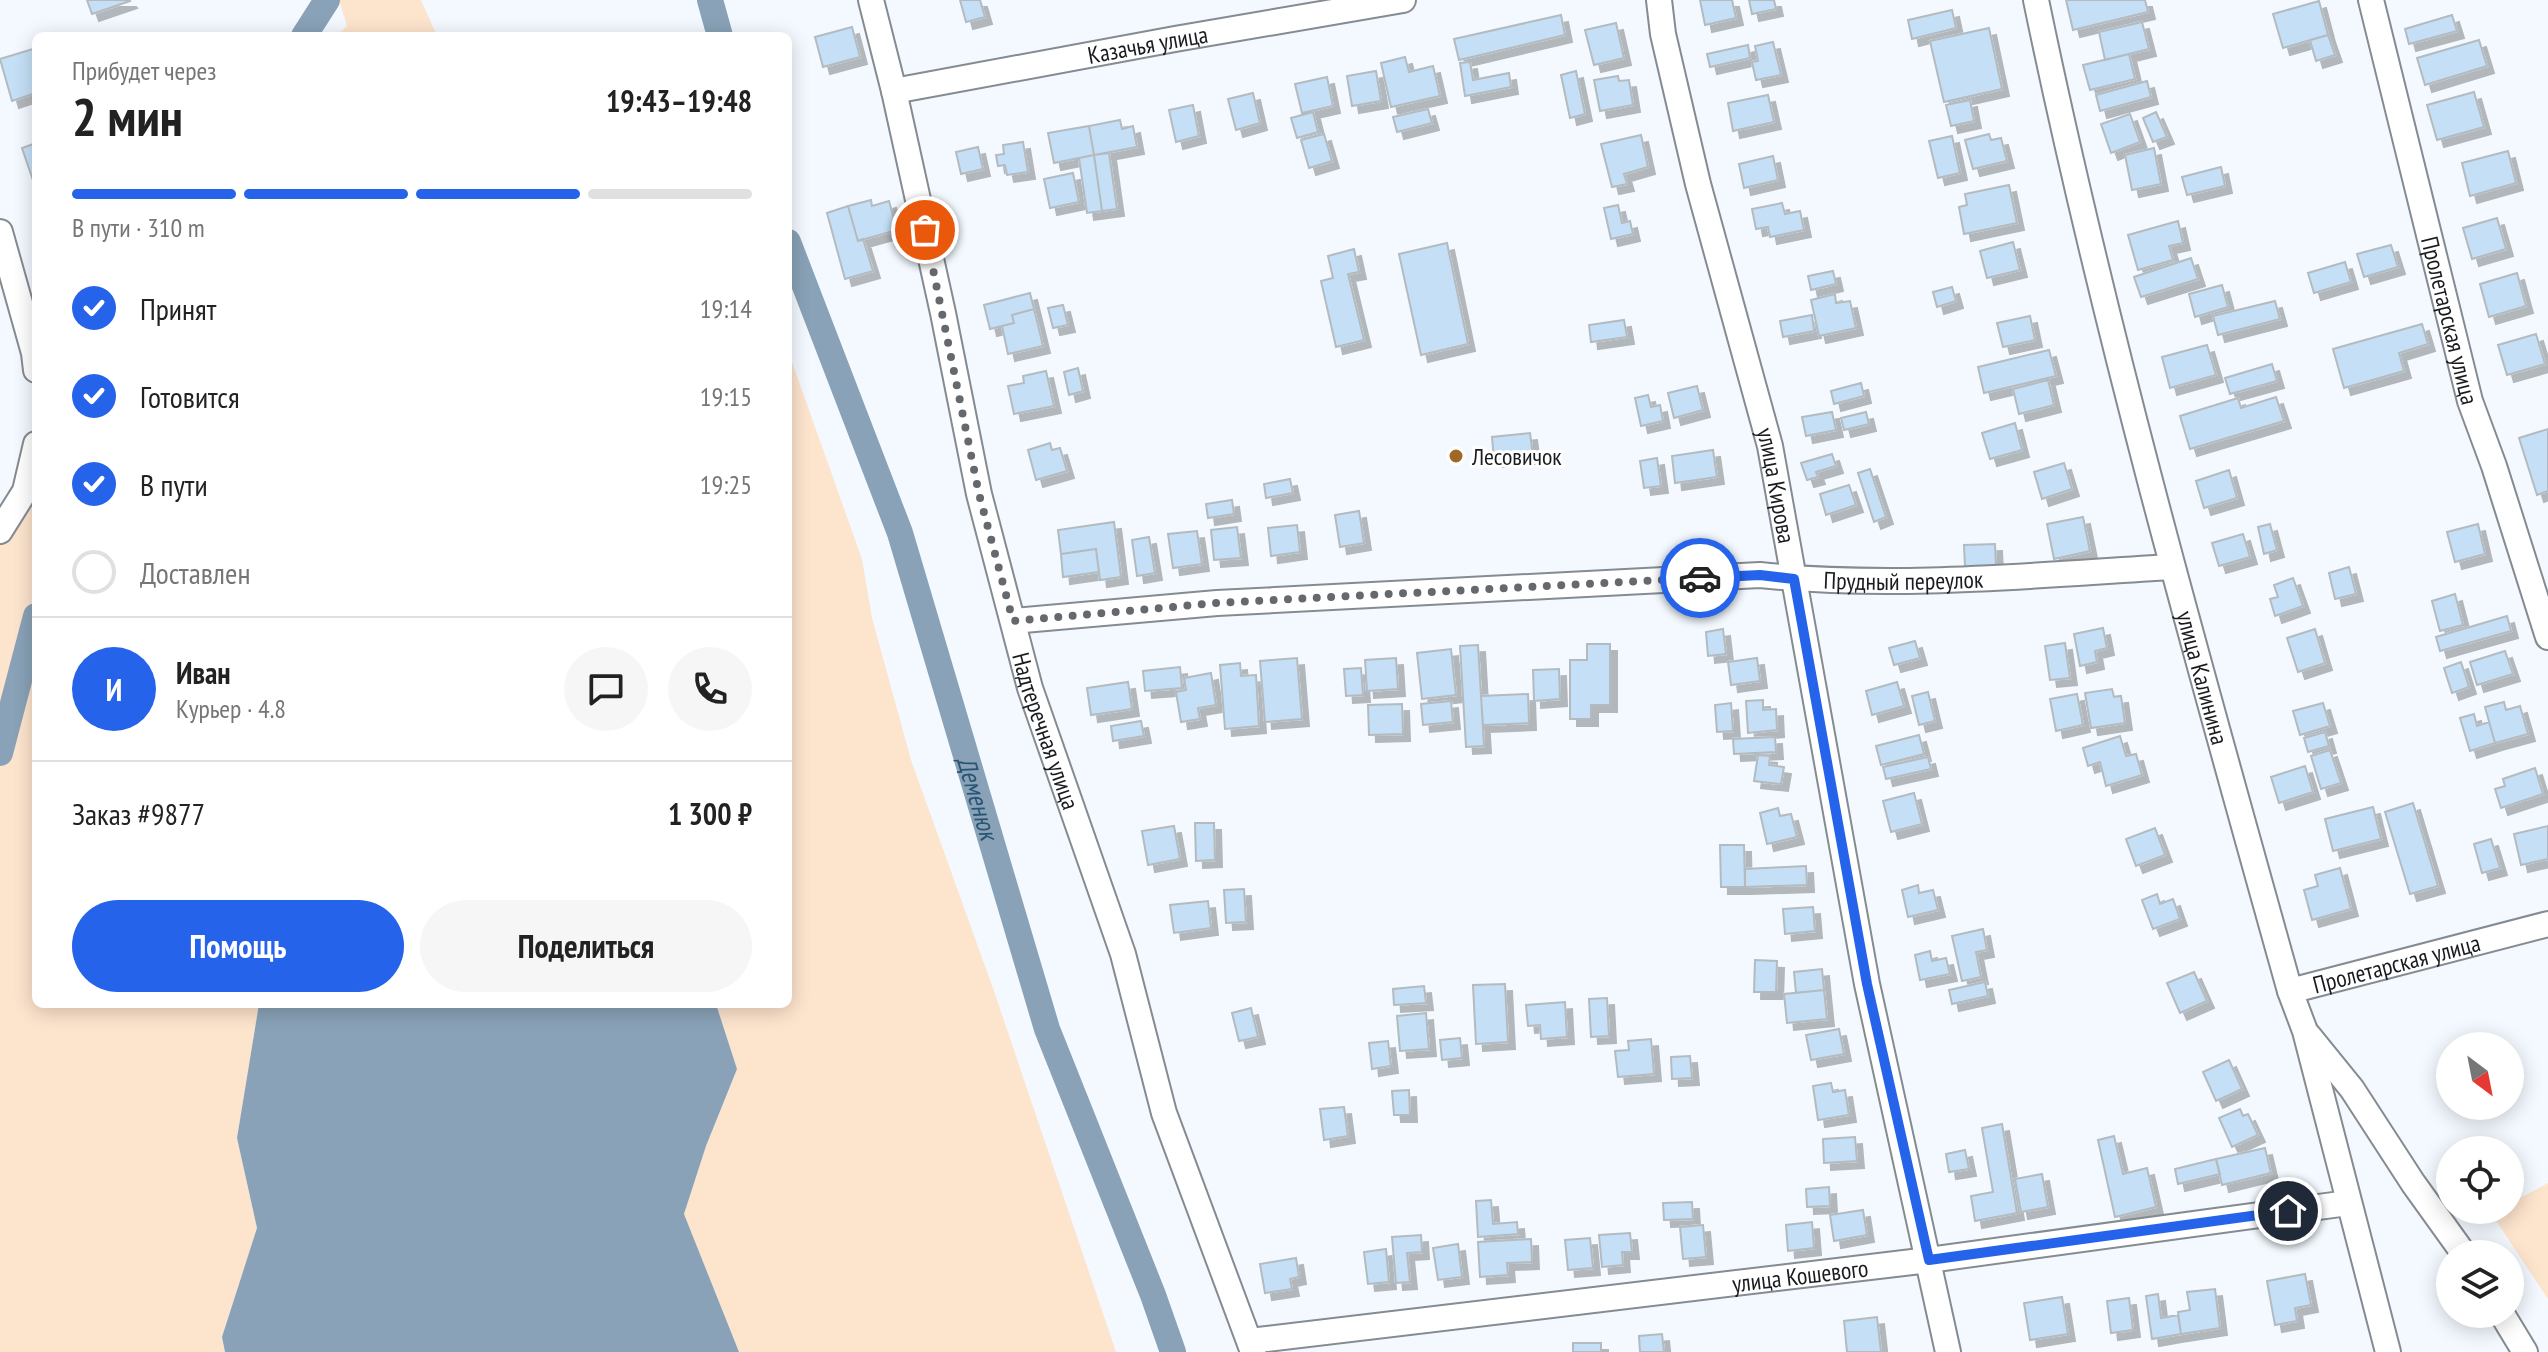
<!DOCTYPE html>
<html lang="ru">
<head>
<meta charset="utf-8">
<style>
  :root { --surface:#fff; --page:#f6f6f6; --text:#222; --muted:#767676; --line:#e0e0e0; --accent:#2563eb }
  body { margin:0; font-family:"PT Sans Narrow",sans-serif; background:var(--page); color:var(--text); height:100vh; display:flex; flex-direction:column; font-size:30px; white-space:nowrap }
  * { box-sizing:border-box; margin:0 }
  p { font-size:26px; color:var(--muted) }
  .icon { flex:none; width:44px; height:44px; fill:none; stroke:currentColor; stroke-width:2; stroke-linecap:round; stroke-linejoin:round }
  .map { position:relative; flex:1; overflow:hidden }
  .details { position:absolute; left:32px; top:32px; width:760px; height:976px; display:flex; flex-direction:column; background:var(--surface); border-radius:12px; box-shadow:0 4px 20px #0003 }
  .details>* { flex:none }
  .needle { width:52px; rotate:148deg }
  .fabs { position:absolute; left:2436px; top:1032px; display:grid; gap:16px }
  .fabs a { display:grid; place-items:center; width:88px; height:88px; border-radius:50%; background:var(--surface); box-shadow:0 4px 20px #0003; font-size:40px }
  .pin { position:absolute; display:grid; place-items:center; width:68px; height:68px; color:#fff; margin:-34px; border:4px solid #fff; border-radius:50%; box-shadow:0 2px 8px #0007 }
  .courier { position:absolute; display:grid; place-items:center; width:80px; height:80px; margin:-40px; border:6px solid #2563eb; border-radius:50%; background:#fff; color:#222; box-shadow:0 2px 10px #0007 }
  .head em { font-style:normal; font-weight:600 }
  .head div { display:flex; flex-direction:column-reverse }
  .head { display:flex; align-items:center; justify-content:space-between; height:136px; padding:0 40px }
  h1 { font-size:52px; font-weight:600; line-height:60px }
  .bar { display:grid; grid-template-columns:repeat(4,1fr); gap:12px 8px; align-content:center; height:96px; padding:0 40px }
  .bar i { height:10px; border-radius:6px; background:var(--line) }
  .bar .active { background:var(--accent) }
  .bar p { grid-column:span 4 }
  .line { display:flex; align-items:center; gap:20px; padding:0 40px; border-top:2px solid var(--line) }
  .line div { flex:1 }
  .round { display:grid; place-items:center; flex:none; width:84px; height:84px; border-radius:42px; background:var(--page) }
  ol { padding:0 40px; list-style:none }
  li { display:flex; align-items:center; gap:24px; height:88px }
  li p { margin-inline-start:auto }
  li .icon { padding:8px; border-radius:50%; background:var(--accent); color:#fff; stroke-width:4 }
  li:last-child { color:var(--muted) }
  li i { width:44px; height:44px; border:4px solid var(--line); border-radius:50% }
  .action { display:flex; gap:16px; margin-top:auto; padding:16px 40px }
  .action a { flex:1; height:92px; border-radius:48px; background:var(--accent); color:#fff; font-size:32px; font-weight:600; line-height:92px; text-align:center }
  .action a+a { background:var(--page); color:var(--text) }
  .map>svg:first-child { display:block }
</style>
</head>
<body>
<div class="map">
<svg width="2548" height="1352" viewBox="0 0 2548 1352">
  <defs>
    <filter id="shadow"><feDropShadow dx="7" dy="7" stdDeviation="0" flood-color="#0004"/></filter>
  </defs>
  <rect width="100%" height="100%" fill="#f3f9ff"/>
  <path fill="#fde4cd" d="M339,0h82l16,36h-101l11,-10z
    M788,351l74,208 10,59 39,142 84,234 121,358h-377l-55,-138 22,-68 31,-77 -21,-65h72z
    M36,444v560h223l-22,134 20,90 -35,109 3,15h-225v-821z
    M2548,1183v116l-57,-86 6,-3h13v-7z"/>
  <path fill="#89a2b7" d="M259,1004h457l21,65 -31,77 -22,68 55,138h-514l-3,-15 35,-109 -20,-90z"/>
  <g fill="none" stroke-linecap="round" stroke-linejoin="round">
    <g stroke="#89a2b7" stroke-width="26">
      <path d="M710,0l10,36"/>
      <path d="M304,36l23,-36"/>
      <path id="s1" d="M788,242l112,291 147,496 106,266 20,57"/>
      <path d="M0,753l36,-137"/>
    </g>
  </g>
  <path fill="#c5e0f6" stroke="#b3bbc1" stroke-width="2" filter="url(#shadow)" d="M87,0h42l1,1 -38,13z
    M960,0h20l5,17 -19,5z
    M1700,0h32l4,18 -31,7z
    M1749,0h25l2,9 -24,5z
    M2066,0h79l3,12 -75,18z
    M2319,1l9,34 -45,13 -10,-34z
    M1952,10l4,18 -44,11 -4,-19z
    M1561,15l4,20 -106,25 -5,-21z
    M2452,15l5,16 -48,13 -4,-15z
    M2142,22l7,27 -44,11 -6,-28z
    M1616,23l8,35 -30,7 -9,-35z
    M852,27l8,30 -37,10 -8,-30z
    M1989,28l13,61 -58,13 -14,-61z
    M2328,35l7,20 -19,6 -6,-21z
    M2479,40l8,26 -62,19 -8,-27z
    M1773,42l8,33 -25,5 -4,-18 6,-1 -3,-15z
    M1748,45l2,13 -40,9 -3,-13z
    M36,48v45l-24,8 -12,-42z
    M2129,54l6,25 -45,11 -7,-25z
    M1405,57l4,15 24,-6 7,30 -49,11 -10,-44z
    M1470,62l3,18 36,-7 2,14 -46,9 -5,-33z
    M1376,71l5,30 -29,5 -5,-30z
    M1576,71l9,43 -15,4 -9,-43z
    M1618,76l1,5 10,-1 4,25 -33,6 -6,-31z
    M1327,77l6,29 -31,7 -7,-29z
    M2147,81l4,16 -51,14 -4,-16z
    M2474,92l10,35 -47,13 -10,-35z
    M1253,93l7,30 -24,7 -8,-31z
    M1768,95l6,27 -41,9 -5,-28z
    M1970,100l4,21 -23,5 -5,-21z
    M1193,105l6,31 -23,6 -7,-32z
    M1428,109l4,14 -35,9 -4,-15z
    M1313,112l5,20 -21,6 -6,-20z
    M2156,112l11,25 -14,5 -10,-24z
    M2130,114l10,28 -29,11 -10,-29z
    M1120,120l2,9 11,-3 4,21 -43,8 -5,-29z
    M1089,126l5,29 -40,8 -6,-30z
    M1324,134l8,27 -23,7 -8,-28z
    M1989,134l2,6 10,-2 6,23 -34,8 -8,-29z
    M1641,135l7,32 -24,7 3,10 -15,3 -11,-43z
    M1952,136l8,37 -22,5 -9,-37z
    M1023,142l5,30 -21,3 -2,-10 -7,1 -2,-11 8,-1 -1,-9z
    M36,143v46l-14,-41z
    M978,147l5,22 -22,5 -5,-22z
    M2154,148l7,36 -29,6 -7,-35z
    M2508,151l8,32 -46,13 -8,-33z
    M1109,153l8,56 -15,2 -8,-56z
    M1094,155l8,56 -15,2 -8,-55z
    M1773,156l5,24 -34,8 -5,-24z
    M2221,167l4,19 -38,9 -5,-18z
    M1073,173l6,29 -29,6 -6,-29z
    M2009,185l8,38 -53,11 -5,-27 8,-2 -2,-11z
    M871,200l1,6 17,-5 8,29 -39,11 -10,-35z
    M1782,203l3,11 15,-3 4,19 -34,7 -2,-10 -12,2 -4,-20z
    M1618,205l4,18 8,-2 3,13 -22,5 -7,-31z
    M848,206l10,35 5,-2 10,32 -28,8 -18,-66z
    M2497,218l9,31 -34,10 -9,-31z
    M2178,221l5,22 -14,3 4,14 -35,10 -10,-35z
    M2013,242l7,28 -33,8 -7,-27z
    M1447,243l21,101 -47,11 -22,-101z
    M2391,245l7,22 -34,10 -7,-23z
    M1354,249l5,23 -11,2 16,66 -28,7 -15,-66 12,-3 -5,-22z
    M2191,258l7,21 -57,18 -7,-20z
    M2345,262l6,20 -37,11 -6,-20z
    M1833,271l3,13 -25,6 -3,-14z
    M2517,273l9,33 -37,11 -9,-33z
    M2222,285l6,22 -33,10 -6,-23z
    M1952,287l4,14 -19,6 -4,-15z
    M1030,293l4,16 -22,6 2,8 -24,6 -6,-24z
    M1835,294l1,9 14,-2 6,27 -37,8 -8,-36z
    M2275,301l5,18 -62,16 -5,-19z
    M1063,305l5,20 -15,3 -5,-20z
    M1034,309l9,37 -35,8 -6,-28 12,-3 -2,-8z
    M1812,315l2,16 -31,6 -3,-16z
    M2030,316l5,24 -32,7 -6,-24z
    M1624,320l3,17 -36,5 -2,-17z
    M2422,324l6,20 -29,9 5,18 -60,17 -11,-39z
    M2536,334l9,30 -38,11 -9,-30z
    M2207,345l9,30 -46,13 -8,-31z
    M2049,350l7,26 -72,17 -6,-26z
    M2272,364l5,17 -47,13 -5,-16z
    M1078,368l5,23 -14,4 -5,-23z
    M1046,371l8,35 -40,8 -6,-28 16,-3 -1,-7z
    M2048,380l6,25 -35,9 -6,-25z
    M1861,383l3,13 -30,8 -3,-13z
    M1697,386l6,24 -29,8 -6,-25z
    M1648,395l3,12 9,-2 3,16 -22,5 -6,-28z
    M2276,397l8,24 -94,28 -10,-33 58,-18 3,10z
    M1832,412l4,18 -30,6 -4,-19z
    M1866,412l3,12 -25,6 -3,-12z
    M2015,423l7,27 -32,9 -8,-26z
    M2548,429v62l-11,4 -18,-57z
    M1530,433l3,23 -39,4 -2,-23z
    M1050,443l2,7 8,-2 7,23 -31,9 -8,-30z
    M1713,450l4,27 -42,6 -3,-27z
    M1832,454l4,12 -20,6 2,5 -11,3 -6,-17z
    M1657,458l4,28 -17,2 -4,-27z
    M2064,463l8,26 -30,10 -8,-27z
    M1870,469l16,48 -12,5 -16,-49z
    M2229,470l8,28 -33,10 -8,-27z
    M1290,479l3,14 -27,5 -2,-14z
    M1849,485l7,20 -30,10 -6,-21z
    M1232,500l2,14 -26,4 -2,-14z
    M1359,511l5,32 -24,4 -5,-32z
    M2083,517l7,34 -36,8 -7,-35z
    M1114,522l7,55 -21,3 -4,-31 -35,5 -3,-24z
    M2270,524l7,26 -13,4 -6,-27z
    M2478,524l7,30 -30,8 -8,-30z
    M1297,525l3,27 -29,4 -3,-28z
    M1237,527l4,31 -27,2 -3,-30z
    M1197,531l5,33 -29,4 -5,-34z
    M2243,534l7,23 -31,9 -7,-23z
    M1149,537l6,36 -18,3 -5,-36z
    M1995,544l1,22 -31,1 -1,-22z
    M1096,549l3,23 -36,5 -2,-23z
    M2349,567l7,27 -21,5 -6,-26z
    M2293,578l10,28 -28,10 -5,-17 8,-2 -4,-12z
    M2455,594l8,31 -23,6 -8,-30z
    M2507,616l4,15 -71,20 -4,-14z
    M2103,628l4,20 -12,3 2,11 -17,4 -6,-32z
    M1723,629l3,25 -18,2 -2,-24z
    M2315,629l10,34 -27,9 -11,-34z
    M1915,641l5,17 -26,7 -5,-17z
    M2065,643l5,35 -20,2 -5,-34z
    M1587,644h23v61h-19v14h-21v-59h17z
    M1478,645l6,101 -18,1 -6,-101z
    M1451,649l5,46 -34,4 -5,-46z
    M2505,651l8,23 -36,11 -7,-23z
    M1297,658l5,61 -37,3 -5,-61z
    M1396,658l2,31 -31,2 -2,-31z
    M1757,658l3,23 -29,4 -3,-23z
    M2461,662l8,25 -17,6 -8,-25z
    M1240,663l1,13 15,-1 3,51 -34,3 -5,-64z
    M1180,667l2,21 -37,3 -2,-20z
    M1361,668l2,27 -17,1 -2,-27z
    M1559,669l1,30 -26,2 -1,-31z
    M1211,673l5,32 -18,3 2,11 -19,3 -5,-30 10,-2 -2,-12z
    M1128,682l4,27 -41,6 -4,-27z
    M1897,682l7,24 -32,9 -6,-24z
    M2112,689l2,8 7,-1 4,27 -34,5 -6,-35z
    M1928,692l7,29 -16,4 -7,-29z
    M1528,694l1,29 -46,2 -2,-29z
    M2077,694l6,31 -27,6 -6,-32z
    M1763,700v10l13,-1 1,21 -29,3 -2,-32z
    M1451,701l2,21 -30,3 -2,-21z
    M2504,702l2,8 14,-4 8,28 -33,9 -10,-36z
    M1731,703l2,28 -16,1 -2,-27z
    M2323,703l7,23 -30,9 -7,-24z
    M1402,704l1,30 -34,1 -1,-30z
    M2474,714l3,12 12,-4 6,21 -25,8 -10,-33z
    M1141,721l3,15 -31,5 -2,-15z
    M2325,732l4,14 -21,6 -4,-14z
    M1919,735l5,19 -43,11 -5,-19z
    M2120,736l6,20 10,-2 6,21 -36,11 -6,-24 -12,4 -5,-18z
    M1775,737l1,15 -42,2 -1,-15z
    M2330,750l11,33 -20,6 -10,-33z
    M1758,755l12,1 -1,9 15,2 -3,17 -27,-3z
    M1928,757l3,12 -45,10 -3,-12z
    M2305,766l8,26 -34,11 -8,-26z
    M2535,768l8,26 -42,14 -6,-19 10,-3 -2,-7z
    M1914,793l8,31 -31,8 -8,-31z
    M2413,803l25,83 -28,8 -25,-82z
    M2373,807l8,32 -48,12 -8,-32z
    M1778,808l2,8 11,-2 6,23 -30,7 -7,-31z
    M1195,823h19l1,37 -19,1z
    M1174,826l6,33 -32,6 -6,-34z
    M2548,826v33l-27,6 -7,-31z
    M2155,828l10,27 -29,11 -10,-27z
    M2491,839l9,29 -18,5 -8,-29z
    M1720,845h24l1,42h-24z
    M1806,866l1,19 -62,2v-18z
    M2340,868l11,41 -39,11 -8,-30 14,-4 -3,-11z
    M1918,885l1,8 14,-3 5,20 -30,7 -6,-27z
    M1244,889l2,33 -20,1 -2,-33z
    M2157,894l3,10 13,-5 7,20 -27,10 -11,-29z
    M1208,901l3,27 -37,5 -4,-28z
    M1813,907l2,24 -30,3 -2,-25z
    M1983,929l4,21 -11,2 5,25 -19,4 -10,-45z
    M1930,951l2,10 14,-3 4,16 -30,6 -5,-25z
    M1755,960l22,1 -1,31h-22z
    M1822,969l2,21 -28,3 -2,-21z
    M2194,972l13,29 -27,12 -13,-30z
    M1985,982l3,14 -36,8 -3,-14z
    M1505,984l3,58 -32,2 -3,-59z
    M1424,986l2,17 -32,2 -1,-16z
    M1824,990l3,29 -40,4 -3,-29z
    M1607,998l2,38 -18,1 -2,-38z
    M1565,1002l2,35 -26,2 -1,-14 -12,1 -2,-21z
    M1251,1008l7,29 -19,4 -7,-28z
    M1426,1013l3,36 -29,2 -3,-35z
    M1839,1029l5,25 -33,6 -5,-25z
    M1460,1038l2,20 -20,2 -2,-20z
    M1651,1039l3,35 -36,3 -3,-26 14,-1 -1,-9z
    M1388,1041l3,25 -19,3 -3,-26z
    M1690,1056l2,22 -20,1 -1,-22z
    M2229,1060l13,29 -26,12 -13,-29z
    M1831,1083l2,9 12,-2 4,25 -31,5 -5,-34z
    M1409,1090l1,25h-16l-2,-24z
    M1344,1107l4,29 -24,4 -4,-31z
    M2240,1109l3,7 5,-2 10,21 -26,12 -13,-29z
    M2002,1124l15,89 -42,8 -4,-25 22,-4 -11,-64z
    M2114,1136l9,38 24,-6 9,39 -41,10 -17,-77z
    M1855,1137l2,24 -33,2 -1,-24z
    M2265,1148l6,25 -49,12 -6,-26z
    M1965,1150l4,19 -20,3 -3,-18z
    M2216,1159l4,15 -42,10 -3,-15z
    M2042,1174l6,33 -27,5 -6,-33z
    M1829,1187l1,19 -23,1 -1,-18z
    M1491,1200l2,24 24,-2 1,12 -40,3 -2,-36z
    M1692,1202l1,17 -29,1 -1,-17z
    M1863,1210l4,25 -33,6 -4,-26z
    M1812,1222l2,26 -26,3 -2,-26z
    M1703,1225l3,32 -23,2 -3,-32z
    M1630,1233l2,19h-10l1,13 -21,2 -3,-32z
    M1421,1235l1,17 -15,1 3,29 -14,1 -4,-46z
    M1590,1238l3,30 -25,2 -3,-30z
    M1531,1239l1,23 -25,1 1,12 -28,2 -2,-35z
    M1458,1244l4,33 -24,3 -5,-32z
    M1386,1249l3,33 -21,2 -4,-32z
    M1296,1258l3,19 -9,2 2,10 -27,4 -5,-29z
    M2305,1274l6,31 -16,3 2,13 -22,4 -8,-44z
    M2215,1289l5,39 -39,6 -3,-22 12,-2 -3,-18z
    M2158,1294l3,24 17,-3 3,19 -29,5 -6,-43z
    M2062,1297l6,37 -38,6 -6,-37z
    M2129,1298l4,32 -22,3 -4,-32z
    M1877,1317l4,35h-34l-3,-31z
    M1662,1334l2,18h-24l-1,-16z
    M1573,1343h28v9h-28z"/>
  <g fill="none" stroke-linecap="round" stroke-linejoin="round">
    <defs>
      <g id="minor">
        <path id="s2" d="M871,0l23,91 49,222 36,181 51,194 93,266 41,159 89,239"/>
        <path id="s3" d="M1659,0l4,34 35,150 72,262 97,538 81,368"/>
        <path id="s4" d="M2036,0c69,334 162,662 254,991l15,40 83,321"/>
        <path id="s5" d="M2371,0l99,401 24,65 54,171"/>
        <path id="s6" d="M894,91l281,-52 228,-39"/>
        <path d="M0,232l34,121 2,17"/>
        <path d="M0,531l25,-40 11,-47"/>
        <path id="s7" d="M1013,621l204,-18 543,-28c137,14 275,0 412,-8"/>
        <path id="s8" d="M2290,991l258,-67"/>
        <path d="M2309,1036l43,53 61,94 51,71"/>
        <path d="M2502,1314l23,38"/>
        <path id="s9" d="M1250,1341l679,-81 419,-57"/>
      </g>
    </defs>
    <use href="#minor" stroke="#848b91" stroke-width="28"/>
    <use href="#minor" stroke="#fff" stroke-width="24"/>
  </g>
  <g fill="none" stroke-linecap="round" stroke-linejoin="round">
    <path stroke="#65696d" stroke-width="8" stroke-dasharray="0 14.4" d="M925,230l54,264 34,127 204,-18 483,-25"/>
    <path stroke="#2563eb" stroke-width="10" d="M1700,578l60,-3 34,4 73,405 62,276 359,-49"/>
  </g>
  <circle fill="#a16727" stroke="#fff" stroke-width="3" cx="1456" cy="456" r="8"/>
  <g text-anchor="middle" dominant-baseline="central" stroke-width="6" stroke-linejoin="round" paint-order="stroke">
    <g font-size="24" fill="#191b1e" stroke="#fff">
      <text stroke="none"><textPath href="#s6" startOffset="258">Казачья улица</textPath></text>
      <text stroke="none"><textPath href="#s5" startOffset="330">Пролетарская улица</textPath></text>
      <text stroke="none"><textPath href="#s3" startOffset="500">улица Кирова</textPath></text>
      <text stroke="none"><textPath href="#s7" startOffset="892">Прудный переулок</textPath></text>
      <text stroke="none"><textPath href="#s4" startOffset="698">улица Калинина</textPath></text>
      <text stroke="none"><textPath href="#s2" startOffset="752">Надтеречная улица</textPath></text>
      <text stroke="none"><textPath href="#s8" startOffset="110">Пролетарская улица</textPath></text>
      <text stroke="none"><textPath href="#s9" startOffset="554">улица Кошевого</textPath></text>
    </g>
    <g font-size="24" fill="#191b1e" stroke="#fff" text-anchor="start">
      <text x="1472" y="456">Лесовичок</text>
    </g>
    <g font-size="26" font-style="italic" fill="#295474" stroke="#fff">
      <text stroke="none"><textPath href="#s1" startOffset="588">Деменюк</textPath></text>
    </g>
  </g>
</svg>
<div class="fabs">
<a><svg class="needle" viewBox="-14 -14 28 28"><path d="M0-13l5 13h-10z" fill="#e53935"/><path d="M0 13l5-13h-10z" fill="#767676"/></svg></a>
<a><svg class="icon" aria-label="locate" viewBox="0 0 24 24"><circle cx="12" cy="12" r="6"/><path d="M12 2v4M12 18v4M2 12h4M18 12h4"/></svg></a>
<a><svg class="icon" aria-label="layers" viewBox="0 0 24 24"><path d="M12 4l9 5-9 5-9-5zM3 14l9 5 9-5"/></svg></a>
</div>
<div class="pin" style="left:925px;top:230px;background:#ea580c"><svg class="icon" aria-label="bag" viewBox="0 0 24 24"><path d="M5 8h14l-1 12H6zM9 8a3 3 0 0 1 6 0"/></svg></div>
<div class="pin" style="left:2288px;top:1211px;background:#1f2937"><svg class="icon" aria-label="home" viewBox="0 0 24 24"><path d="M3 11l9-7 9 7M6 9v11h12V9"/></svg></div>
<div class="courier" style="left:1700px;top:578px"><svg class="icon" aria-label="car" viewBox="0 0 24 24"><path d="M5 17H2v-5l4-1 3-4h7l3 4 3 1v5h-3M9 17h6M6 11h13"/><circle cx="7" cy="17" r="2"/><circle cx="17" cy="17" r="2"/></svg></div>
<section class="details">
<div class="head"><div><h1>2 мин</h1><p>Прибудет через</p></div><em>19:43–19:48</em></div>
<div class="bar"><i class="active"></i><i class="active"></i><i class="active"></i><i></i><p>В пути · 310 m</p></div>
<ol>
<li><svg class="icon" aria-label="check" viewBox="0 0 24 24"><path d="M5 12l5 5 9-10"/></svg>Принят<p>19:14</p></li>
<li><svg class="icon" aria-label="check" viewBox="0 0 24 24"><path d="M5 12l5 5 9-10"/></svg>Готовится<p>19:15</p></li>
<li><svg class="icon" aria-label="check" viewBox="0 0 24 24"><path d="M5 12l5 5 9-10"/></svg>В пути<p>19:25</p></li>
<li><i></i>Доставлен</li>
</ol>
<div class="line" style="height:144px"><b class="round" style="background:var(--accent);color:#fff">И</b><div><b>Иван</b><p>Курьер · 4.8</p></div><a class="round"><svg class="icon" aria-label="chat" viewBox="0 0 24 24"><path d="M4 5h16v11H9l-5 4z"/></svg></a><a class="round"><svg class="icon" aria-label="phone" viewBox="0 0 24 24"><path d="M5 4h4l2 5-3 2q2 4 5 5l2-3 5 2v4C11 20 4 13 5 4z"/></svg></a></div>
<div class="line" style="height:104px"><div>Заказ #9877</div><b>1 300 ₽</b></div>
<div class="action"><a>Помощь</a><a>Поделиться</a></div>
</section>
</div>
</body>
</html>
